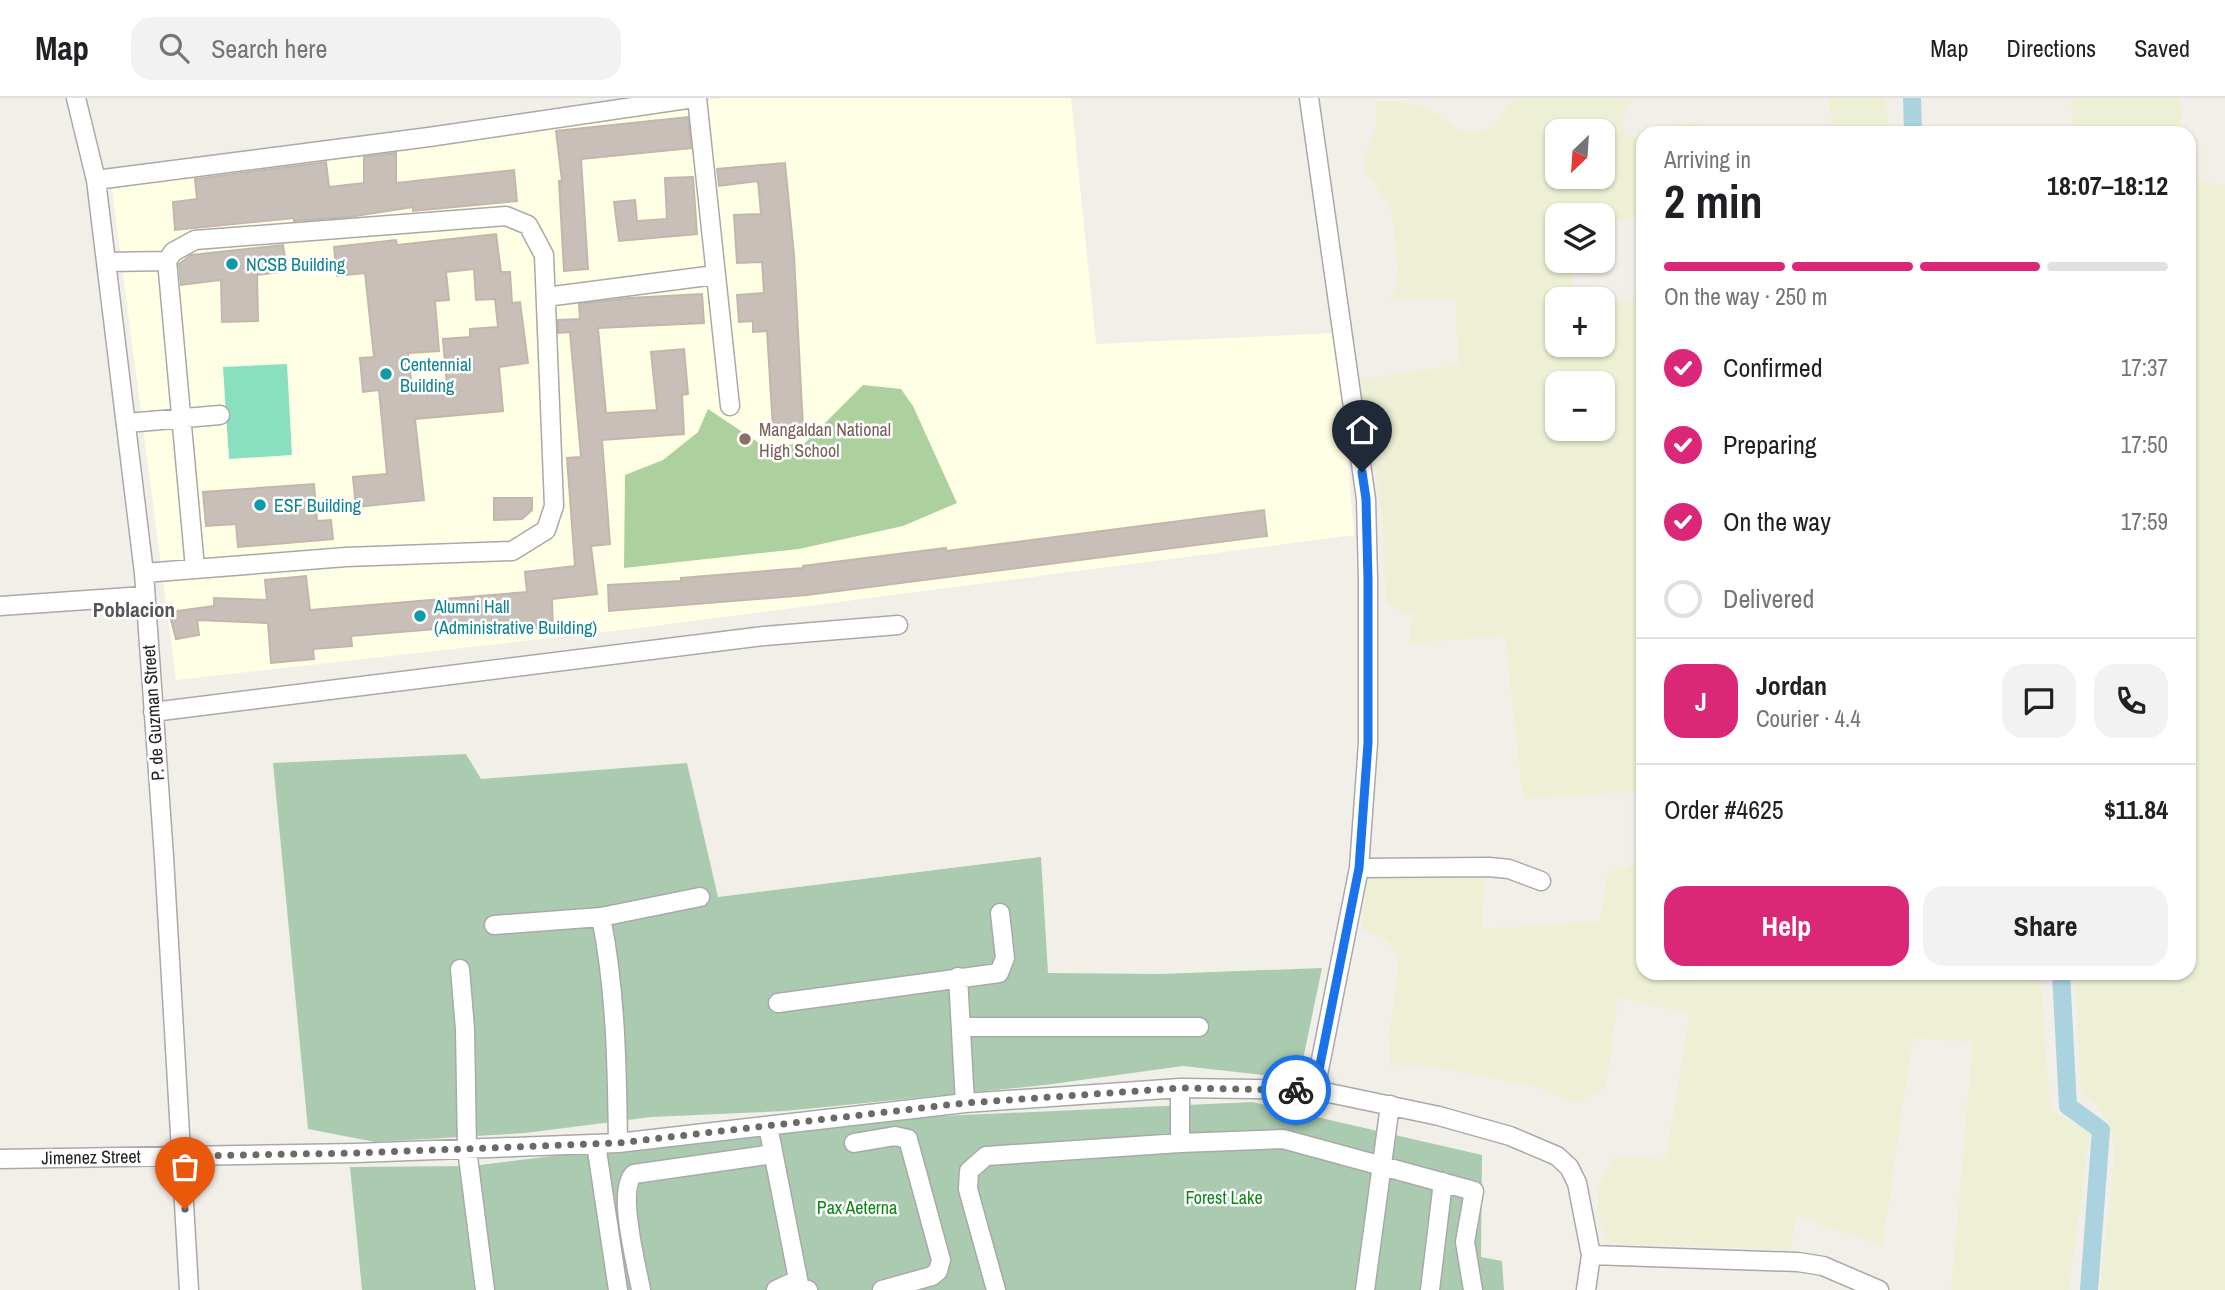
<!DOCTYPE html>
<html lang="en">
<head>
<meta charset="utf-8">
<style>
  :root { --surface:#fff; --page:#f2f2f2; --text:#202124; --muted:#757577; --line:#e0e0e0; --accent:#db2777 }
  body { margin:0; font-family:"Archivo Narrow",sans-serif; background:var(--page); color:var(--text); height:100vh; display:flex; flex-direction:column; font-size:26px; white-space:nowrap }
  * { box-sizing:border-box; margin:0 }
  p { font-size:23px; color:var(--muted) }
  .icon { flex:none; width:38px; height:38px; fill:none; stroke:currentColor; stroke-width:2; stroke-linecap:round; stroke-linejoin:round }
  .map { position:relative; flex:1; overflow:hidden }
  .drawer { position:absolute; left:1636px; top:28px; width:560px; height:854px; display:flex; flex-direction:column; background:var(--surface); border-radius:21px; box-shadow:0 2px 5px #0004 }
  .drawer>* { flex:none }
  .needle { width:46px; rotate:205deg }
  .buttons { position:absolute; left:1545px; top:21px; display:grid; gap:14px }
  .buttons a { display:grid; place-items:center; width:70px; height:70px; border-radius:14px; background:var(--surface); box-shadow:0 2px 5px #0004; font-size:35px }
  .pin { position:absolute; display:grid; place-items:center; width:60px; height:60px; color:#fff; margin:-72px -30px; border-radius:50% 50% 50% 0; rotate:-45deg; box-shadow:0 0 7px #0007 }
  .pin .icon { rotate:45deg }
  .courier { position:absolute; display:grid; place-items:center; width:70px; height:70px; margin:-35px; border:5px solid #1a73e8; border-radius:50%; background:#fff; color:#222; box-shadow:0 2px 9px #0007 }
  .overview em { font-style:normal; font-weight:700 }
  .overview div { display:flex; flex-direction:column-reverse }
  .overview { display:flex; align-items:center; justify-content:space-between; height:119px; padding:0 28px }
  h1 { font-size:46px; font-weight:700; line-height:52px }
  .bar { display:grid; grid-template-columns:repeat(4,1fr); gap:10px 7px; align-content:center; height:84px; padding:0 28px }
  .bar i { height:9px; border-radius:5px; background:var(--line) }
  .bar .on { background:var(--accent) }
  .bar p { grid-column:span 4 }
  .line { display:flex; align-items:center; gap:18px; padding:0 28px; border-top:2px solid var(--line) }
  .line div { flex:1 }
  .round { display:grid; place-items:center; flex:none; width:74px; height:74px; border-radius:21px; background:var(--page) }
  ol { padding:0 28px; list-style:none }
  li { display:flex; align-items:center; gap:21px; height:77px }
  li p { margin-inline-start:auto }
  li .icon { padding:7px; border-radius:50%; background:var(--accent); color:#fff; stroke-width:4 }
  li:last-child { color:var(--muted) }
  li i { width:38px; height:38px; border:4px solid var(--line); border-radius:50% }
  .primary-button { display:flex; gap:14px; margin-top:auto; padding:14px 28px }
  .primary-button a { flex:1; height:80px; border-radius:21px; background:var(--accent); color:#fff; font-size:28px; font-weight:700; line-height:80px; text-align:center }
  .primary-button a+a { background:var(--page); color:var(--text) }
  header { display:flex; align-items:center; gap:42px; box-sizing:border-box; height:98px; padding:0 35px; background:var(--surface); border-bottom:2px solid var(--line) }
  header strong { font-size:33px }
  nav { display:flex; gap:38px; margin-inline-start:auto; font-size:24px }
  .search { width:490px; height:63px; background:var(--page); display:flex; align-items:center; gap:18px; box-sizing:border-box; padding:0 24px; border-radius:21px; color:var(--muted); font-size:26px }
  .map>svg:first-child { display:block }
</style>
</head>
<body>
<header>
<strong>Map</strong>
<div class="search"><svg class="icon" aria-label="search" viewBox="0 0 24 24"><circle cx="10" cy="10" r="6"/><path d="M15 15l6 6"/></svg>Search here</div>
<nav><a>Map</a><a>Directions</a><a>Saved</a></nav>
</header>
<div class="map">
<svg width="2225" height="1192" viewBox="0 0 2225 1192">
  <rect width="100%" height="100%" fill="#f2efe9"/>
  <path fill="#ffffe5" d="M722,0h349l25,246 241,-11 17,202 -731,95 -447,50 -65,-498z"/>
  <path fill="#eef0d5" fill-rule="evenodd" d="M1514,0h118l-10,22 4,18 24,-7 44,-10 14,12h-65v84l-40,6v-8h-45v46h11l6,30 4,8h-21v46h45v-39l40,-7v674h397l10,137 40,22 -21,158h-118l22,-248 -60,-4 -31,208 -86,-31 -6,35 -182,-7 -9,-27 -2,-28 16,-31 53,2 24,-145 -72,-17 -12,91 -29,15 -44,-17 -105,-20 -38,-1 -1,-29 10,-74 -12,-22 -25,-11 5,-50 117,-6 -2,56 118,-8 8,-49 30,-10 1,-71 -116,8 -18,-163 -96,7 3,-30h-10l-16,-10 -4,-92 -24,-131 100,-15 -2,-67 -65,1 8,-20 -7,-67 -13,-23 -13,-16 -2,-16 12,-29v-27l28,2 25,6 36,24 26,-3zM1558,33h45v46h-45zM1558,285h45v46h-45z
    M1829,0h57l3,35h-56z
    M2071,0h110l1,35h-109z
    M2189,82l36,5v1105h-125l15,-141 -7,-27 -13,-17 -13,-11 -2,-9 -5,-112h114z"/>
  <path fill="#add19e" d="M863,287l38,4 12,17 44,97 -54,23 -104,23 -175,19 1,-93 38,-15 35,-28 10,-23 57,38 40,-4z"/>
  <path fill="#aacbaf" d="M466,656l15,25 206,-16 31,134 323,-40 7,116 112,1 162,-6 -23,111 -116,-13 -138,19 -260,26 -134,6 -126,16 -150,9 -67,-13 -35,-366z
    M1252,1004l230,53 -1,102 21,4 2,29h-1142l-12,-123 122,-1 274,-34 173,-15z"/>
  <path fill="#88e0be" d="M287,266l5,91 -63,4 -6,-92z"/>
  <g fill="none" stroke-linecap="round" stroke-linejoin="round">
    <path stroke="#aad3df" stroke-width="18" d="M1912,0l1,35
      M2061,875l7,133 33,24 -12,160"/>
  </g>
  <path fill="#c7bfb8" stroke="#c4b6ab" stroke-width="2" fill-rule="evenodd" d="M688,19l3,31 -110,11 7,110 -24,2 -5,-90h3l-6,-50z
    M396,55v30l118,-13 3,31 -104,10v-4l-64,10 -55,4v-3l-119,12 -2,-28 24,-3 -2,-20 131,-17 3,25 35,-4v-26z
    M785,65l9,92 9,172 -30,2 -6,-98 -14,1v-11l-14,1 -2,-27 27,-2 -2,-31 -25,1 -3,-48 27,-1 -3,-33 -39,5 -2,-17z
    M693,79l4,57 -78,7 -5,-39 21,-2 2,21 30,-2 -2,-41z
    M496,136l5,38h9l2,31 8,-1 8,61 -29,4 4,44 -88,8 9,81 -68,7 -3,-30 34,-3 -8,-84 -16,2 -3,-34 14,-1 -9,-84 -28,3 -3,-29 62,-7 1,5zM474,171l2,31 19,-1 3,28 -28,2v8l-27,2 4,47 -35,3 -4,-36 31,-2 -4,-50 14,-1 -3,-28z
    M283,147l4,26 -30,4 1,46 -36,1 -1,-42 -40,5 -2,-21 12,-9z
    M702,196l2,29 -106,5 8,85 51,-3 -6,-58 33,-3 4,45 -6,1 2,39 -82,6 8,104 -19,2 6,48 -45,5 1,30 -19,-1 -1,-7 -182,15 1,10 -39,3 1,10 -43,4 -3,-40 -71,-3 2,15 -23,4 -7,-27 45,-6v-8l53,2 -2,-20 41,-4 4,34 217,-18 -2,-20 50,-6 -8,-108 14,-1 -11,-125 -12,1v-13l22,-1 -1,-15 50,-6z
    M314,386l3,37 14,-1 2,19 -95,8 -2,-23 -30,2 -3,-34z
    M494,400h38v12l-10,9 -28,1z
    M1264,412l3,26 -460,59 -198,16 -1,-26 73,-4v-3l122,-10v-2l143,-18v3z"/>
  <g fill="none" stroke-linecap="round" stroke-linejoin="round">
    <defs>
      <path id="minor" d="M76,0l20,82 48,393 20,284 25,433
        M697,0l33,308
        M1309,0l57,401 2,80v164l-9,125 -44,222
        M96,82l333,-43 265,-39
        M107,164l60,-1
        M546,199l169,-22
        M127,325l93,-8
        M144,475l202,-16 166,-6 34,-21 8,-24 -10,-251 -16,-30 -22,-9 -311,24 -22,12 -6,9 28,307
        M0,508l144,-10
        M153,614l611,-76 134,-11
        M1359,770l130,-1 20,2 32,12
        M601,819l99,-20
        M494,827l107,-8c15,74 16,151 17,226
        M460,871l5,60 2,120 18,141
        M958,879l7,126
        M778,905l221,-30 6,-15 -5,-45
        M961,929h238
        M1180,990v55
        M768,1028l31,158
        M854,1045l41,-7 13,3 33,121 -3,11 -6,5 -50,14
        M596,1046l22,146
        M0,1061l356,-6 262,-10 347,-40 215,-15 135,2 124,26 71,20 47,20 12,11 8,16 14,72 207,7 25,4 56,24
        M641,1192c-4,-24 -25,-100 -7,-116l139,-20
        M776,1192l15,-7 17,7
        M996,1192l-28,-101 1,-18 17,-15 194,-13 103,-4 191,52 -9,51 8,48
        M1365,1192l25,-185
        M1430,1192l13,-108
        M1586,1192l5,-35"/>
    </defs>
    <use href="#minor" stroke="#a9a9a9" stroke-width="21"/>
    <use href="#minor" stroke="#fff" stroke-width="18"/>
  </g>
  <g fill="none" stroke-linecap="round" stroke-linejoin="round">
    <path stroke="#6b6a68" stroke-width="7" stroke-dasharray="0 12.6" d="M185,1111l-2,-53 173,-3 262,-10 347,-40 215,-15 116,2"/>
    <path stroke="#1a73e8" stroke-width="9" d="M1296,992h19l44,-222 9,-125v-164l-2,-80 -4,-27"/>
  </g>
  <g fill="#0f9aa8" stroke="#fff" stroke-width="2.5">
    <circle cx="232" cy="166" r="7"/>
    <circle cx="386" cy="276" r="7"/>
    <circle cx="260" cy="407" r="7"/>
    <circle cx="420" cy="518" r="7"/>
  </g>
  <circle fill="#8d6e63" stroke="#fff" stroke-width="2.5" cx="745" cy="341" r="7"/>
  <g text-anchor="middle" dominant-baseline="central" stroke-width="5" stroke-linejoin="round" paint-order="stroke">
    <g font-size="18" fill="#0d838f" stroke="#fff" text-anchor="start">
      <text x="246" y="166">NCSB Building</text>
      <text x="400" y="266">Centennial<tspan x="400" dy="21">Building</tspan></text>
      <text x="274" y="407">ESF Building</text>
      <text x="434" y="508">Alumni Hall<tspan x="434" dy="21">(Administrative Building)</tspan></text>
    </g>
    <g font-size="18" fill="#785e54" stroke="#fff" text-anchor="start">
      <text x="759" y="331">Mangaldan National<tspan x="759" dy="21">High School</tspan></text>
    </g>
    <g font-size="18" fill="#222" stroke="#fff">
      <text transform="translate(153 615) rotate(-94)">P. de Guzman Street</text>
      <text transform="translate(91 1059) rotate(-1)">Jimenez Street</text>
    </g>
    <g font-size="18" fill="#0c8416" stroke="#fff">
      <text x="1224" y="1099">Forest Lake</text>
      <text x="857" y="1109">Pax Aeterna</text>
    </g>
    <g font-size="21" font-weight="bold" fill="#555" stroke="#fff">
      <text x="134" y="511">Poblacion</text>
    </g>
  </g>
</svg>
<div class="buttons">
<a><svg class="needle" viewBox="-14 -14 28 28"><path d="M0-13l5 13h-10z" fill="#e53935"/><path d="M0 13l5-13h-10z" fill="#757577"/></svg></a>
<a><svg class="icon" aria-label="layers" viewBox="0 0 24 24"><path d="M12 4l9 5-9 5-9-5zM3 14l9 5 9-5"/></svg></a>
<a>+</a>
<a>−</a>
</div>
<div class="pin" style="left:185px;top:1111px;background:#ea580c"><svg class="icon" aria-label="bag" viewBox="0 0 24 24"><path d="M5 8h14l-1 12H6zM9 8a3 3 0 0 1 6 0"/></svg></div>
<div class="pin" style="left:1362px;top:374px;background:#1f2937"><svg class="icon" aria-label="home" viewBox="0 0 24 24"><path d="M3 11l9-7 9 7M6 9v11h12V9"/></svg></div>
<div class="courier" style="left:1296px;top:992px"><svg class="icon" aria-label="bike" viewBox="0 0 24 24"><circle cx="6" cy="16" r="4"/><circle cx="18" cy="16" r="4"/><path d="M6 16l4-8h5l3 8M10 8l3 8H6M13 5h3"/></svg></div>
<section class="drawer">
<div class="overview"><div><h1>2 min</h1><p>Arriving in</p></div><em>18:07–18:12</em></div>
<div class="bar"><i class="on"></i><i class="on"></i><i class="on"></i><i></i><p>On the way · 250 m</p></div>
<ol>
<li><svg class="icon" aria-label="check" viewBox="0 0 24 24"><path d="M5 12l5 5 9-10"/></svg>Confirmed<p>17:37</p></li>
<li><svg class="icon" aria-label="check" viewBox="0 0 24 24"><path d="M5 12l5 5 9-10"/></svg>Preparing<p>17:50</p></li>
<li><svg class="icon" aria-label="check" viewBox="0 0 24 24"><path d="M5 12l5 5 9-10"/></svg>On the way<p>17:59</p></li>
<li><i></i>Delivered</li>
</ol>
<div class="line" style="height:126px"><b class="round" style="background:var(--accent);color:#fff">J</b><div><b>Jordan</b><p>Courier · 4.4</p></div><a class="round"><svg class="icon" aria-label="chat" viewBox="0 0 24 24"><path d="M4 5h16v11H9l-5 4z"/></svg></a><a class="round"><svg class="icon" aria-label="phone" viewBox="0 0 24 24"><path d="M5 4h4l2 5-3 2q2 4 5 5l2-3 5 2v4C11 20 4 13 5 4z"/></svg></a></div>
<div class="line" style="height:91px"><div>Order #4625</div><b>$11.84</b></div>
<div class="primary-button"><a>Help</a><a>Share</a></div>
</section>
</div>
</body>
</html>
